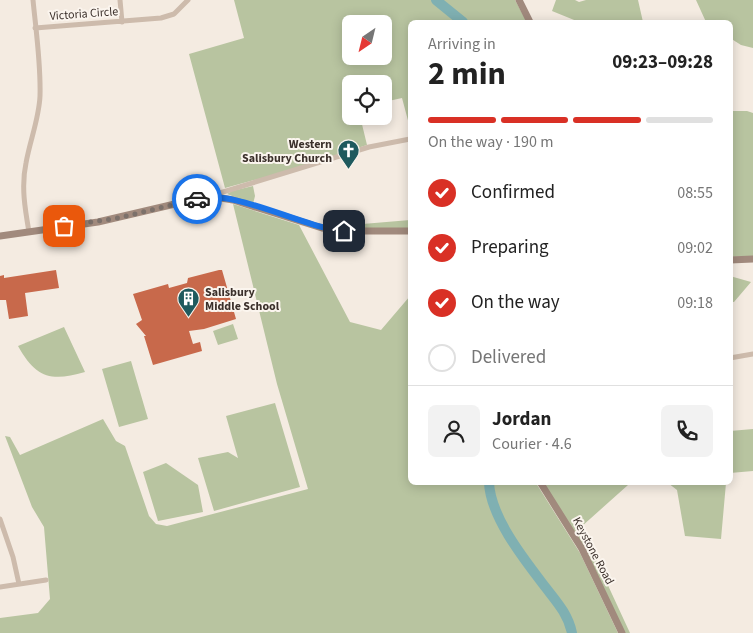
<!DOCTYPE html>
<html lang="en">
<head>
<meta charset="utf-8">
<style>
  :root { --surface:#fff; --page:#f2f2f2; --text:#222; --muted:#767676; --line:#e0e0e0; --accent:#d93025 }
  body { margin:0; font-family:"Source Sans 3",sans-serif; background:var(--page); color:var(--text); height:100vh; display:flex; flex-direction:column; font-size:19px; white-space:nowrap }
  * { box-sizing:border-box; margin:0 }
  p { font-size:16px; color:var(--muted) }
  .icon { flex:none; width:28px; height:28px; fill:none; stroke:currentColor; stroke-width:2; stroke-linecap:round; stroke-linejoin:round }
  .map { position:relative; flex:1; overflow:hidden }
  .panel { position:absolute; left:408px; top:20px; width:325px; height:465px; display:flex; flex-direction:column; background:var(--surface); border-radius:8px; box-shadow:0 2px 12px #0003 }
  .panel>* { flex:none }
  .needle { width:32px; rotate:215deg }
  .buttons { position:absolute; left:342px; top:15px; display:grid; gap:10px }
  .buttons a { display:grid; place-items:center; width:50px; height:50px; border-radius:8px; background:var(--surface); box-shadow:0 2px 12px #0003; font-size:25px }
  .pin { position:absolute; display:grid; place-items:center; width:42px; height:42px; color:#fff; margin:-21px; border-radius:10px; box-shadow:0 2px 8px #0006 }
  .courier { position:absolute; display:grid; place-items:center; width:50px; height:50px; margin:-25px; border:4px solid #1a73e8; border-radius:50%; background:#fff; color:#222; box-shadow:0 1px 6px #0007 }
  .headline em { font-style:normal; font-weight:700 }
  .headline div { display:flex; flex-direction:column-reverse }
  .headline { display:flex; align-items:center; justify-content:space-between; height:85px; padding:0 20px }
  h1 { font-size:32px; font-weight:700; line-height:38px }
  .bar { display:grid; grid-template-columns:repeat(4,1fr); gap:8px 5px; align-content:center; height:60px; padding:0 20px }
  .bar i { height:6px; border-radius:4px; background:var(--line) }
  .bar .selected { background:var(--accent) }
  .bar p { grid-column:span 4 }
  .line { display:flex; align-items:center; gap:12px; padding:0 20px; border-top:1px solid var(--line) }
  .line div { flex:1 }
  .round { display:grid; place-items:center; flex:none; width:52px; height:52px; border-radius:8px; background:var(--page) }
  ol { padding:0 20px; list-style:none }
  li { display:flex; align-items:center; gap:15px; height:55px }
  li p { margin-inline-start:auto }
  li .icon { padding:5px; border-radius:50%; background:var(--accent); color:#fff; stroke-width:4 }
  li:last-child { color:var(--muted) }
  li i { width:28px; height:28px; border:2px solid var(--line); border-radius:50% }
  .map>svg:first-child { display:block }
</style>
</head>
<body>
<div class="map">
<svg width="753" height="633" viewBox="0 0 753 633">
  <rect width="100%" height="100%" fill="#f4ebe1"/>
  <path fill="#b8c4a0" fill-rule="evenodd" d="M234,0h281l12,22h-117v106l-8,-30 -18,4v-18h-33v32h9l7,29 -83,27 -59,16 -36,-134 55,-16zM351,24h33v32h-33z
    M556,0h19l4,2 7,-2h52l5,22h-64l-27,-11z
    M696,0h57v48l-12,-3 -11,-7v-16h-24z
    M730,111h17l6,2v143l-23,1z
    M253,186l2,10 -2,8 -26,-10 5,-3z
    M233,204l66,21 51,97 31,8 29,-34v186l126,1 44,70 38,80h-618v-15l38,-5 12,-14 -6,-72 -12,-20 -27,-71 5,1 10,18 83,-36 13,22 9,5 24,70 7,8 11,2 141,-37 -31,-105z
    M410,220v9l-69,-1 -22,-3 20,1z
    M730,276l21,6 -17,20h-4z
    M233,324l5,15 -20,6 -5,-14z
    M64,327l21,45c-34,10 -49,6 -67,-26z
    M131,361l17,58 -29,8 -17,-58z
    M275,403l25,84 -86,24 -16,-53 30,-6 10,6 -12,-42z
    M753,429v42l-23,2v-42z
    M166,463l32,22 5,27 -45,9 -15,-49z
    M544,483h96l-12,2 -47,42 49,106h-5z
    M668,483h58l-5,56 -36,-3 -8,-46z"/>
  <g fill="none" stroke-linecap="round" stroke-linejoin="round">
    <path stroke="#7fb0b2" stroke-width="10" d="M436,0l27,22
      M489,482c1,34 34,76 54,102 12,16 25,29 29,49"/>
  </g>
  <path fill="#c8694b" d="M56,270l3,18 -34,5 3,23 -19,3 -3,-19h-6v-24l4,-1v3z
    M219,270h3l14,49 -32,10 -15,2 4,13 7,-2 2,9 -49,14 -9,-29h2l-10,-12 6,-4 -9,-26 35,-10 1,4 18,-5 1,-5z"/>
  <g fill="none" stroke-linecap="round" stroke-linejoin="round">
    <path stroke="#cdbbac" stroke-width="5" d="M120,0l2,22
      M35,28l126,-10 13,-4 14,-14
      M210,196l159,-49 41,-8
      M29,232c-4,-23 -8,-46 -3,-69 4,-23 13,-44 14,-67 1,-32 -4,-65 -7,-96
      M730,358l23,-4
      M0,519l13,38 6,27
      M0,587l46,-7"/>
    <path stroke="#a18a7d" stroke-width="7" d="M519,0l11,22
      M0,236l98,-14 111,-26 24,4 89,28 22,3h66
      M730,260l23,-1
      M540,482l42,67 40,84"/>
  </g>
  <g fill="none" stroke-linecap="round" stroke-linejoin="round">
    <path stroke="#7c716b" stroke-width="5" stroke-dasharray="0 9" d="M64,226l54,-8 79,-19"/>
    <path stroke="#1a73e8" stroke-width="6" d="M197,199c39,-10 103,28 147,32"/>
  </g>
  <defs>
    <symbol id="church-pin" viewBox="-11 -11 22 30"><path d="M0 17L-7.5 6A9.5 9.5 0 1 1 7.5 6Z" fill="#1f5a5e" stroke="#fbf5ee"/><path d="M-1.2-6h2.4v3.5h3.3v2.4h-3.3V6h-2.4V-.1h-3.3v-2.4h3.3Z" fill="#fff"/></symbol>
    <symbol id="building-pin" viewBox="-11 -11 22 30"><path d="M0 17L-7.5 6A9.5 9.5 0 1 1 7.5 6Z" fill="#1f5a5e" stroke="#fbf5ee"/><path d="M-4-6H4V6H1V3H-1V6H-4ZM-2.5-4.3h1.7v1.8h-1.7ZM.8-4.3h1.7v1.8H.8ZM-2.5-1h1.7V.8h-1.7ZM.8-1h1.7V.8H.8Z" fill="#fff"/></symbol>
  </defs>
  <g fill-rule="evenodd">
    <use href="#church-pin" x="336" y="138" width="25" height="34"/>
    <use href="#building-pin" x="176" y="286" width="25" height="34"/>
  </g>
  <g text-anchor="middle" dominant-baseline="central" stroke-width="4" stroke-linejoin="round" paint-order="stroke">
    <g font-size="12" fill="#3b302b" stroke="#fbf5ee">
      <text transform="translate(84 14) rotate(-4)">Victoria Circle</text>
      <text transform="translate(593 551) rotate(62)">Keystone Road</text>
    </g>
    <g font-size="12" font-weight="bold" fill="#3b302b" stroke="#fbf5ee" text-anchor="end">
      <text x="332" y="144">Western<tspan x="332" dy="14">Salisbury Church</tspan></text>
      <text x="205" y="292" text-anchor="start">Salisbury<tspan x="205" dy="14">Middle School</tspan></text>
    </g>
  </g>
</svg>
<div class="buttons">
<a><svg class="needle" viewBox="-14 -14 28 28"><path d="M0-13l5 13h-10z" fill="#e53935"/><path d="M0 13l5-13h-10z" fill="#767676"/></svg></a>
<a><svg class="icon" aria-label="locate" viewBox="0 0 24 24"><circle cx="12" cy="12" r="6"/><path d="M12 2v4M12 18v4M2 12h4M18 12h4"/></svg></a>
</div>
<div class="pin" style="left:64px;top:226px;background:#ea580c"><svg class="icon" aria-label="bag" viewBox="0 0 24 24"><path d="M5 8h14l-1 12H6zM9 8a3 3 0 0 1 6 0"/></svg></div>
<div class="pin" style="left:344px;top:231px;background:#1f2937"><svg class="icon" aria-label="home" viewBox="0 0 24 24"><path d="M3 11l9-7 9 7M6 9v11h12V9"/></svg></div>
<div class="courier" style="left:197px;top:199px"><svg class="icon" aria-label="car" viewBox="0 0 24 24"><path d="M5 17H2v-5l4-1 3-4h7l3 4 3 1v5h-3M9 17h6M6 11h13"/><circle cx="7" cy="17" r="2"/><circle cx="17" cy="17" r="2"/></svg></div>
<section class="panel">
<div class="headline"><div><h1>2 min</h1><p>Arriving in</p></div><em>09:23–09:28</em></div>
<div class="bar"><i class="selected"></i><i class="selected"></i><i class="selected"></i><i></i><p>On the way · 190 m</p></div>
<ol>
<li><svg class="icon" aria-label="check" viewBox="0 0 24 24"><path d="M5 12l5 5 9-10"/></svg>Confirmed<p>08:55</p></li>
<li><svg class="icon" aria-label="check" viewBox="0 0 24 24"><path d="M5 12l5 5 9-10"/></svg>Preparing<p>09:02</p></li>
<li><svg class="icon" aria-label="check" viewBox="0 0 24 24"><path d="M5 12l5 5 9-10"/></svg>On the way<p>09:18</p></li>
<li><i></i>Delivered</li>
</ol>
<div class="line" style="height:90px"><a class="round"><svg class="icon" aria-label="person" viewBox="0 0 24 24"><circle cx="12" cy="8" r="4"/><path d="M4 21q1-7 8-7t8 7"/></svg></a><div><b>Jordan</b><p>Courier · 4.6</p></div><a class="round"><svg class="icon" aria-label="phone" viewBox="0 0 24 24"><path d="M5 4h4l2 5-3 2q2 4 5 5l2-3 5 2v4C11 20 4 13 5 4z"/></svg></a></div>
</section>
</div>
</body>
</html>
